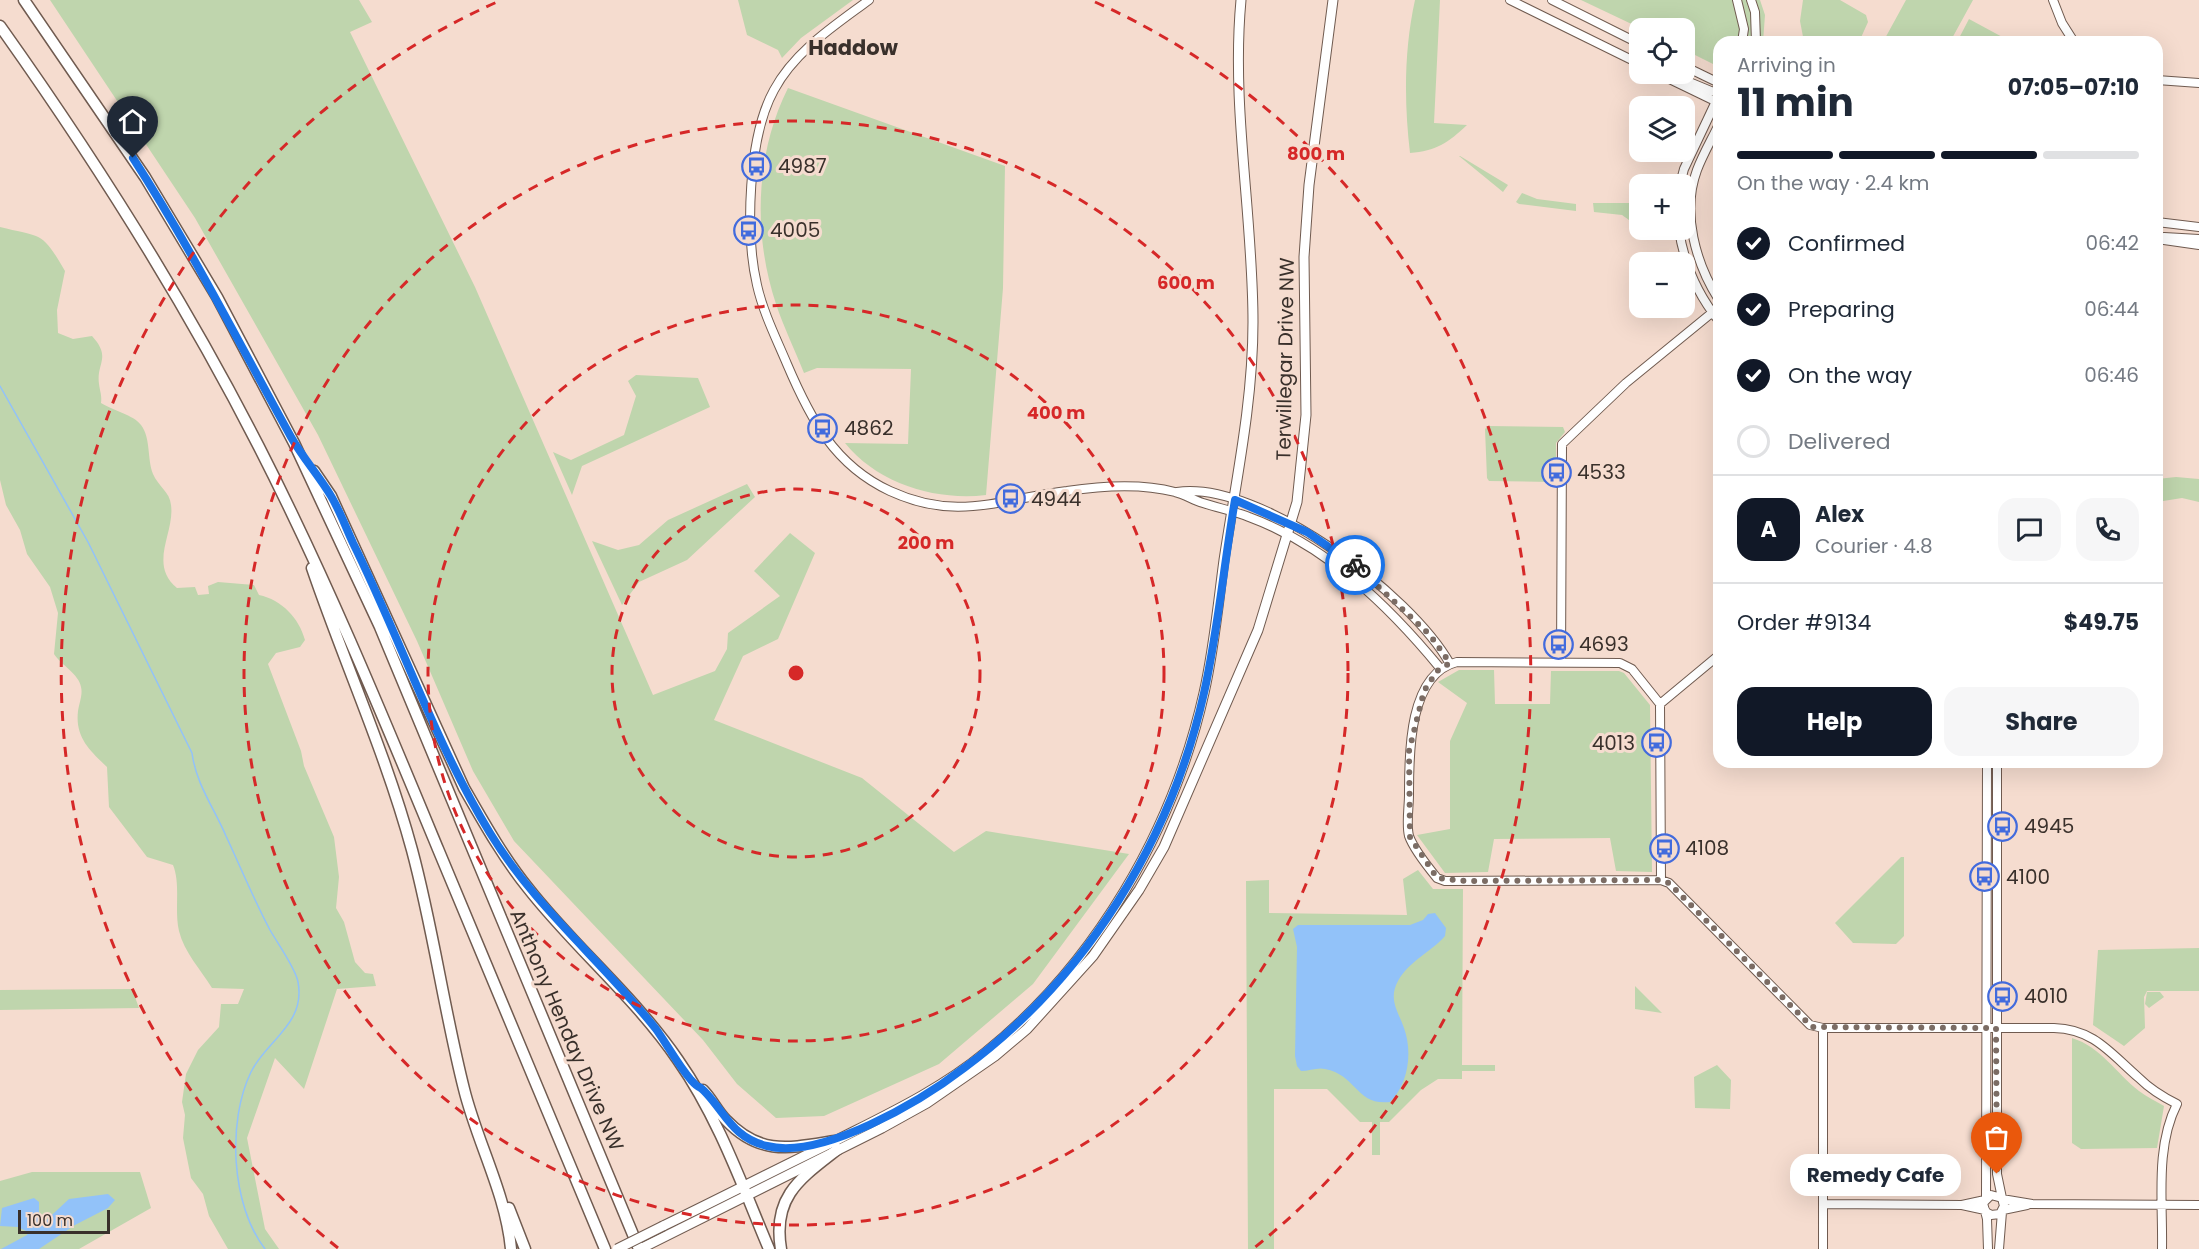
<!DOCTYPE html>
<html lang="en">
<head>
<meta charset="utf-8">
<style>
  :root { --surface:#fff; --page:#f6f6f7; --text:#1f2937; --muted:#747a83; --line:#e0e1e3; --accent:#111827 }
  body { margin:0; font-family:Poppins,sans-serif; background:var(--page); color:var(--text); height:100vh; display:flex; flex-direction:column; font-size:22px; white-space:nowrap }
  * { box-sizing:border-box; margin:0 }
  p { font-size:20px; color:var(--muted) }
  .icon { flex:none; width:33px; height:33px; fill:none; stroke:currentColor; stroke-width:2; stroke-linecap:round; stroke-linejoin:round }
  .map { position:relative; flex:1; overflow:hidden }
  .panel { position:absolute; left:1713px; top:36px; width:450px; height:732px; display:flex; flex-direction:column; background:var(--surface); border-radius:18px; box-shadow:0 6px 24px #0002 }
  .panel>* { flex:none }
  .fabs { position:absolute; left:1629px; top:18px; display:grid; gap:12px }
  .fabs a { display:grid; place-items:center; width:66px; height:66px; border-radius:12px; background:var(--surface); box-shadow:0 6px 24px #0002; font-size:30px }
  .scale { position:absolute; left:18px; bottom:15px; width:92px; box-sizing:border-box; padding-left:6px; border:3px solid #39302b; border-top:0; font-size:16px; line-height:21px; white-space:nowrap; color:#39302b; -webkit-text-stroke:4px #f5dccf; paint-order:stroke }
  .pin { position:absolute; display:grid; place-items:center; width:51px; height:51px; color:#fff; margin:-62px -26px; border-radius:50% 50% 50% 0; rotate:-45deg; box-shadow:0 0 6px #0007 }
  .pin .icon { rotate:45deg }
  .courier { position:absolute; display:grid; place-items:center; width:60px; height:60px; margin:-30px; border:4px solid #1a73e8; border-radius:50%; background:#fff; color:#222; box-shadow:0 2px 8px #0007 }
  .bubble { position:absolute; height:42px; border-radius:18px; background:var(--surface); box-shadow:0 6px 24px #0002; font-size:20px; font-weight:700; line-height:42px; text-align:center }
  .overview em { font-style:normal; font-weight:700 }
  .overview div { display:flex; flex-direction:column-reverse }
  .overview { display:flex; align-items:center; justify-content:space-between; height:102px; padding:0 24px }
  h1 { font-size:39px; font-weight:700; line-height:45px }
  .bar { display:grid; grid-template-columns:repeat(4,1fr); gap:9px 6px; align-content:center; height:72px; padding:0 24px }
  .bar i { height:8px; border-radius:4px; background:var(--line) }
  .bar .on { background:var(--accent) }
  .bar p { grid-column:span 4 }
  .line { display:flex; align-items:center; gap:15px; padding:0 24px; border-top:2px solid var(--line) }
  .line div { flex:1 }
  .round { display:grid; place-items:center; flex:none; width:63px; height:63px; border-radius:18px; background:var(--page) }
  ol { padding:0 24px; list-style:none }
  li { display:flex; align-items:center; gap:18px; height:66px }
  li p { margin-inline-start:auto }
  li .icon { padding:6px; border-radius:50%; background:var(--accent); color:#fff; stroke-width:4 }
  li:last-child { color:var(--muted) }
  li i { width:33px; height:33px; border:3px solid var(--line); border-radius:50% }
  .cta { display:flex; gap:12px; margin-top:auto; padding:12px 24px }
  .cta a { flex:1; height:69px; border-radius:18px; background:var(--accent); color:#fff; font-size:24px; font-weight:700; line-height:69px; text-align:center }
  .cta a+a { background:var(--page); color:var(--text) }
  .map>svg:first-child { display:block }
</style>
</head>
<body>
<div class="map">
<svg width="2199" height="1249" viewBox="0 0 2199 1249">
  <rect width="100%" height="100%" fill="#f5dccf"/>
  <path fill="#bfd5ad" d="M50,0h309l13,22 -22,10 125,255 178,408 62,-24 12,-22 1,-16 52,-37 -26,-25 36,-38 25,20 -37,86 -35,17 -29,64 148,58 92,74 32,-21 143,23 -96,130 -94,80 -115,52 -48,2 -39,-34 -34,-44 -189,-199 -41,-70 -56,-130 -99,-206 -123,-217z
    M738,0h115l-52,38 -19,20 -4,-8 -31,-15z
    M1415,0h25l-6,123 33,2c-19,18 -31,26 -57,28 -6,-51 -6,-103 5,-153z
    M1581,0h179l5,15 -2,27h-44v25l-34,-17 -1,-22h-44z
    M1803,0h37l26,15 2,7 -9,20h-55l-4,-21z
    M1906,0h67l-23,42h-67z
    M1969,19l37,20 -2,3h-47z
    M788,88l217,78 -2,122 -17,207c-50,6 -108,-11 -141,-52l63,1 3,-75 -94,-1 -13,5c-9,-23 -20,-45 -28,-69 -23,-69 -21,-150 12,-216z
    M1460,156l48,29 -5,7 -44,-36z
    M1522,193l15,6 39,5v7l-57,-7 -3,-2z
    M1593,203h46v17h-10l-7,-5 -28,-3z
    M0,227c43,11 41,3 65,44l-8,39 1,23 15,6 19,-3c20,22 4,27 7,48 1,8 3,11 2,19 11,7 33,12 40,22 10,13 6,34 12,49 5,12 17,18 18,31 4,28 -23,59 6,83l18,-1 3,8 11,-1 -1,-8 10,-4 36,3 5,10c23,5 40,23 46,45l-5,7 -24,6 -8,11 33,87 3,15 30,71 5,40 -3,31 8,14 11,40 10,11 8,1 3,12 -39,3 -33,100 -29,-31 -28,80 18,91 14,20h-51l-19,-33 -6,-22 -12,-16 -8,-40 2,-23 -3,-13 4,-28 12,-24 21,-23 2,-23h17l6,-15 -32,-1c-11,-18 -28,-36 -33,-57 -5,-22 2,-46 -6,-66l-26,-8 -38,-50 -2,-40c-18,-17 -32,-30 -29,-56 1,-7 5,-17 3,-24 -2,-13 -20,-22 -27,-33l4,-41 -8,-26 -23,-33 -7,-24 -14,-25 -6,-25z
    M636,375l62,3 12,29 -128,59 -10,29 -19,-43 18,8 53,-25 12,-39 -8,-15z
    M1488,426l75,1 2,5 -9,11v36l-5,3 -62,-1 -2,-3 -2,-49z
    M2176,477l23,2v23l-17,-4 -25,4v-23z
    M747,484l8,13 -68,63 -48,22 -17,23 -30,-64 26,9 21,-5 29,-25z
    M1459,670h35l1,34h55l1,-33h68l5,2 26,32 2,167 -36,-1 -6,-33 -116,1 -6,33 -43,1 -28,-38 33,-6v-88l17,-38 -29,-21z
    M1901,857h3v79l-8,8 -43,-1 -18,-20z
    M1418,870l15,19h30l-1,176h33v6h-33v8h-24l-17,11 -32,32h-9v33h-8v-33h-12l-33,-33h-53v160h-26l-2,-368 23,-1v33l138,2 -4,-36z
    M2199,948v43h-52l-3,6 1,31 -21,18 -31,-21 5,-75z
    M1635,986l27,27 -27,-4z
    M132,989l7,19 -139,2v-20z
    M2147,992h13l4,5 -15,11 -4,-4z
    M2072,1038c29,9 44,35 67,53 8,6 17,10 25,15l-7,42 -76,1 -9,-6z
    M1717,1065l14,15 -1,29 -35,-1 -1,-31z
    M32,1172h108l11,36 -72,41h-79v-68z"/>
  <path fill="#92c2f9" d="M1435,913l11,15 -1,8c-14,16 -36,25 -47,45 -10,18 0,30 6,47 9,25 4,56 -14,74 -34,4 -33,-27 -65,-33 -7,-2 -16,2 -24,2l-4,-5 -2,-10 2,-109 -4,-18 5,-4h112l13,-5 5,-6z
    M108,1194l7,6 -7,8 -33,17 -36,24h-38l26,-14 1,-3 -10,-5 -18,-1 2,-18 32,-10 5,4v25l30,-28z"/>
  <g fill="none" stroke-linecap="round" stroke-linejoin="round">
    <path stroke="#92c2f9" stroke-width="1.5" d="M0,386l88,156 104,211c4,31 22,55 34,83 15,32 28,64 44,94 8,14 26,39 28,52 8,42 -32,59 -47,90 -24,49 -20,133 14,177"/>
    <defs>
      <path id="tertiary" d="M869,0c-35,26 -74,51 -95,90 -26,47 -29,143 -17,195 6,27 19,53 30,79 23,54 47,101 103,127 67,31 110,8 177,0 33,-5 74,-8 108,1 9,2 18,8 28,11 15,5 31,8 46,14 78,29 139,88 191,151
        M1737,0l7,29 -2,13
        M1751,0l4,12 1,30
        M2053,0l9,23 12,19
        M1670,74l41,17 8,1
        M2157,80l42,3
        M1719,124c-7,15 -16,30 -22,46 -16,43 -1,94 22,130
        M1680,184l4,-15 35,-74
        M1679,230c5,33 19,65 40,91
        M2164,237l35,2
        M1177,492c83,-12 234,102 273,172
        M1457,662l163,1 12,6 28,35 1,176 -216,1 -8,-3c-9,-11 -23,-28 -28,-42 -3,-12 0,-29 0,-41 0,-40 -1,-121 48,-133z
        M1561,662l1,-218 64,-61 93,-76
        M1660,704l59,-49
        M1997,762v412l5,24
        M1661,880l8,3 141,142 13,3
        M1986,1198l1,-436
        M2002,1199l30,5 167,1
        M1823,1204l139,1 23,-5
        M1962,1205l23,5
        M2003,1210l24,-5
        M1986,1212l5,3 9,-1 4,-8 -2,-8 -11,-3 -8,8 4,16 1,30
        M1823,1249v-221h231c40,1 57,26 85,50 11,11 24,19 38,26 -22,43 -14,98 -15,145
        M1999,1249l3,-37"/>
      <path id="secondary" d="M1510,0l130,64
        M1552,0l88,44
        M1684,66l35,17
        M1659,74l60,29
        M2157,222l42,5
        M2157,239l42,6"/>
      <path id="primary" d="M663,1226c56,-27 112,-56 168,-83 53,-27 108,-52 155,-91 110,-89 187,-221 218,-359 10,-44 14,-88 20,-133 12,-79 29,-158 29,-238 0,-107 -22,-215 -12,-322
        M640,1249l242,-121 45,-25 68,-47 32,-27 66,-73 46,-66 25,-43 94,-217 39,-128 9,-87 -2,-158 5,-72 24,-185"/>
      <path id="motorway" d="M24,0l121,177 72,120 77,146 86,184 259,622
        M0,26c96,135 184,274 259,421 67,131 123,267 179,402 56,133 111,267 167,400
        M314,471l17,25 133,292c20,35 39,69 64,100 47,60 107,109 150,172 40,57 64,125 91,189
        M312,568c32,94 74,186 100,282 21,78 32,160 52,239 13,53 42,105 47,160
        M703,1090c9,9 14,21 23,30 34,36 64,28 109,21
        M509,1208l16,41
        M781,1249c-9,-53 20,-71 57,-100"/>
    </defs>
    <use href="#tertiary" stroke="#705b50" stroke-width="10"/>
    <use href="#secondary" stroke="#705b50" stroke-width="10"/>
    <use href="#primary" stroke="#705b50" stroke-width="11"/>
    <use href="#motorway" stroke="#705b50" stroke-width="13"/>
    <use href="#tertiary" stroke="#fff" stroke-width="8"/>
    <use href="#secondary" stroke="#fff" stroke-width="8"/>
    <use href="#primary" stroke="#fff" stroke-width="9"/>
    <use href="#motorway" stroke="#fff" stroke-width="10"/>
    <defs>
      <path id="primary-bridge" d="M617,1249l46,-23"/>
    </defs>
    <use href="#primary-bridge" stroke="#705b50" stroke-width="11" stroke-linecap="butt"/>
    <use href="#primary-bridge" stroke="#fff" stroke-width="9"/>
  </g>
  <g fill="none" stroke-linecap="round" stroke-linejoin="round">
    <path stroke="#7b6c64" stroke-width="6" stroke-dasharray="0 10.8" d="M1355,565l75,70 20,28 -13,8 -13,20 -15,60 1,86 27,41 28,3 196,-1 8,3 143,144 184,1 1,146"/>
    <path stroke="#1a73e8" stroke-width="8" d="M133,158c58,90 106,185 158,279 12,21 28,39 40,59 9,15 15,32 22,47 47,95 82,200 137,290 45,74 112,128 166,196 12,17 22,36 35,51 12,13 4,1 16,14 20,22 27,44 60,52 55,14 154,-45 197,-78 122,-90 207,-227 240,-375 14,-63 20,-129 31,-193l72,32 48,33"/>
  </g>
  <g fill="none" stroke="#d62828" stroke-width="3" stroke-dasharray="10 8">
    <circle cx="796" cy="673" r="184"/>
    <circle cx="796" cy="673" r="368"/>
    <circle cx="796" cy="673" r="552"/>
    <path d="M338 1248A735 735 0 0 1 497 2M1095 2A735 735 0 0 1 1254 1248"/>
  </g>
  <defs>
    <symbol id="bus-ring" viewBox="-11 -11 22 22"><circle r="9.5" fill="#f5dccf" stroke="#426bdd" stroke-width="1.5"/><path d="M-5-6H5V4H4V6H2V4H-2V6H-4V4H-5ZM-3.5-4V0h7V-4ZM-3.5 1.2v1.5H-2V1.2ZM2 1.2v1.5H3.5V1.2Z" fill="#426bdd"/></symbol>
  </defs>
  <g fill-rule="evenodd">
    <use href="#bus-ring" x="740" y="150" width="33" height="33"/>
    <use href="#bus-ring" x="732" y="214" width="33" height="33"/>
    <use href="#bus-ring" x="806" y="412" width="33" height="33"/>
    <use href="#bus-ring" x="1540" y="456" width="33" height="33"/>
    <use href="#bus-ring" x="994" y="482" width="33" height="33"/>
    <use href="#bus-ring" x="1542" y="628" width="33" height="33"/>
    <use href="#bus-ring" x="1640" y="726" width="33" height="33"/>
    <use href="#bus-ring" x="1986" y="810" width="33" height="33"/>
    <use href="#bus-ring" x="1648" y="832" width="33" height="33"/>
    <use href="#bus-ring" x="1968" y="860" width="33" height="33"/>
    <use href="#bus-ring" x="1986" y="980" width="33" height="33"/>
  </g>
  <g text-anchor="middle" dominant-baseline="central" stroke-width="6" stroke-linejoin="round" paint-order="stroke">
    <g font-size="20" fill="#39302b" stroke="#f5dccf" text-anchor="start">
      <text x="778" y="166">4987</text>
      <text x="770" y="230">4005</text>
      <text x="844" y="428">4862</text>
      <text x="1577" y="472">4533</text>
      <text x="1031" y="499">4944</text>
      <text x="1579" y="644">4693</text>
      <text x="1635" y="743" text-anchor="end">4013</text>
      <text x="2024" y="826">4945</text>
      <text x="1685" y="848">4108</text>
      <text x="2006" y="877">4100</text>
      <text x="2024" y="996">4010</text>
    </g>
    <g font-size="20" fill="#39302b" stroke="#f5dccf">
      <text transform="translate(1285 359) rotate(-89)">Terwillegar Drive NW</text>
      <text transform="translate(567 1030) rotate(67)">Anthony Henday Drive NW</text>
    </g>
    <g font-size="21" font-weight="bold" fill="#39302b" stroke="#f5dccf">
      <text x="853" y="47">Haddow</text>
    </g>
  </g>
  <circle cx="796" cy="673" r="9" fill="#d62828" stroke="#f5dccf" stroke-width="3"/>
  <g font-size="18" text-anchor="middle" font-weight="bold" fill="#d62828" stroke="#f5dccf" stroke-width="6" stroke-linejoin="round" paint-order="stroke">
    <text x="1316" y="160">800 m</text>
    <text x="1186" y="289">600 m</text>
    <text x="1056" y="419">400 m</text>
    <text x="926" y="549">200 m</text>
  </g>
</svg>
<div class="fabs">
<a><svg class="icon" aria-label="locate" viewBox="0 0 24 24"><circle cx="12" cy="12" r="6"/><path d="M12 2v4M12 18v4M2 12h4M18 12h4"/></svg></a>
<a><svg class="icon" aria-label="layers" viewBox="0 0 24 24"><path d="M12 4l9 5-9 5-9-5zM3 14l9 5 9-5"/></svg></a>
<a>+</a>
<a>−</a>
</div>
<div class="scale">100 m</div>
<div class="pin" style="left:1997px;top:1174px;background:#ea580c"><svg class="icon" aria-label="bag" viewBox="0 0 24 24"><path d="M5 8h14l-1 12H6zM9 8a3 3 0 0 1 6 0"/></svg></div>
<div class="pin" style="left:133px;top:158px;background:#1f2937"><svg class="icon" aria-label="home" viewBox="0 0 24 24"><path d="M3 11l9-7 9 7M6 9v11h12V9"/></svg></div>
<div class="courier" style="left:1355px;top:565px"><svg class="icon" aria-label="bike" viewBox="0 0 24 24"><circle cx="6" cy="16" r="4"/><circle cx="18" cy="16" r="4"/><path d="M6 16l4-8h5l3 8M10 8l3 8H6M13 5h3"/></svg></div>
<div class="bubble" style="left:1790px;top:1154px;width:171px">Remedy Cafe</div>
<section class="panel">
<div class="overview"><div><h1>11 min</h1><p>Arriving in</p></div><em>07:05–07:10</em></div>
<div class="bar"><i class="on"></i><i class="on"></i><i class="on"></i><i></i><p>On the way · 2.4 km</p></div>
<ol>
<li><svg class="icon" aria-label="check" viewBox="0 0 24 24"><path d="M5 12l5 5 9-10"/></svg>Confirmed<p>06:42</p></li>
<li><svg class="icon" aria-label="check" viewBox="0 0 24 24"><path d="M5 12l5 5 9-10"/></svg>Preparing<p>06:44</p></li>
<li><svg class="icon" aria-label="check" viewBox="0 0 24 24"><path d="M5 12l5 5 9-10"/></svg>On the way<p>06:46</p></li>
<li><i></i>Delivered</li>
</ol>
<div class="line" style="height:108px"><b class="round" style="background:var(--accent);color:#fff">A</b><div><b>Alex</b><p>Courier · 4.8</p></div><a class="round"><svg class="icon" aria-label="chat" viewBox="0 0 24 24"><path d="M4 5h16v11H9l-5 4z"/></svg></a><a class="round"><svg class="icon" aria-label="phone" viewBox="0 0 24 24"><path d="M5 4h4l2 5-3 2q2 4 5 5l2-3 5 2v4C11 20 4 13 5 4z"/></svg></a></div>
<div class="line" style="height:78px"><div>Order #9134</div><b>$49.75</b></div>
<div class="cta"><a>Help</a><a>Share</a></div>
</section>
</div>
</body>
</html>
